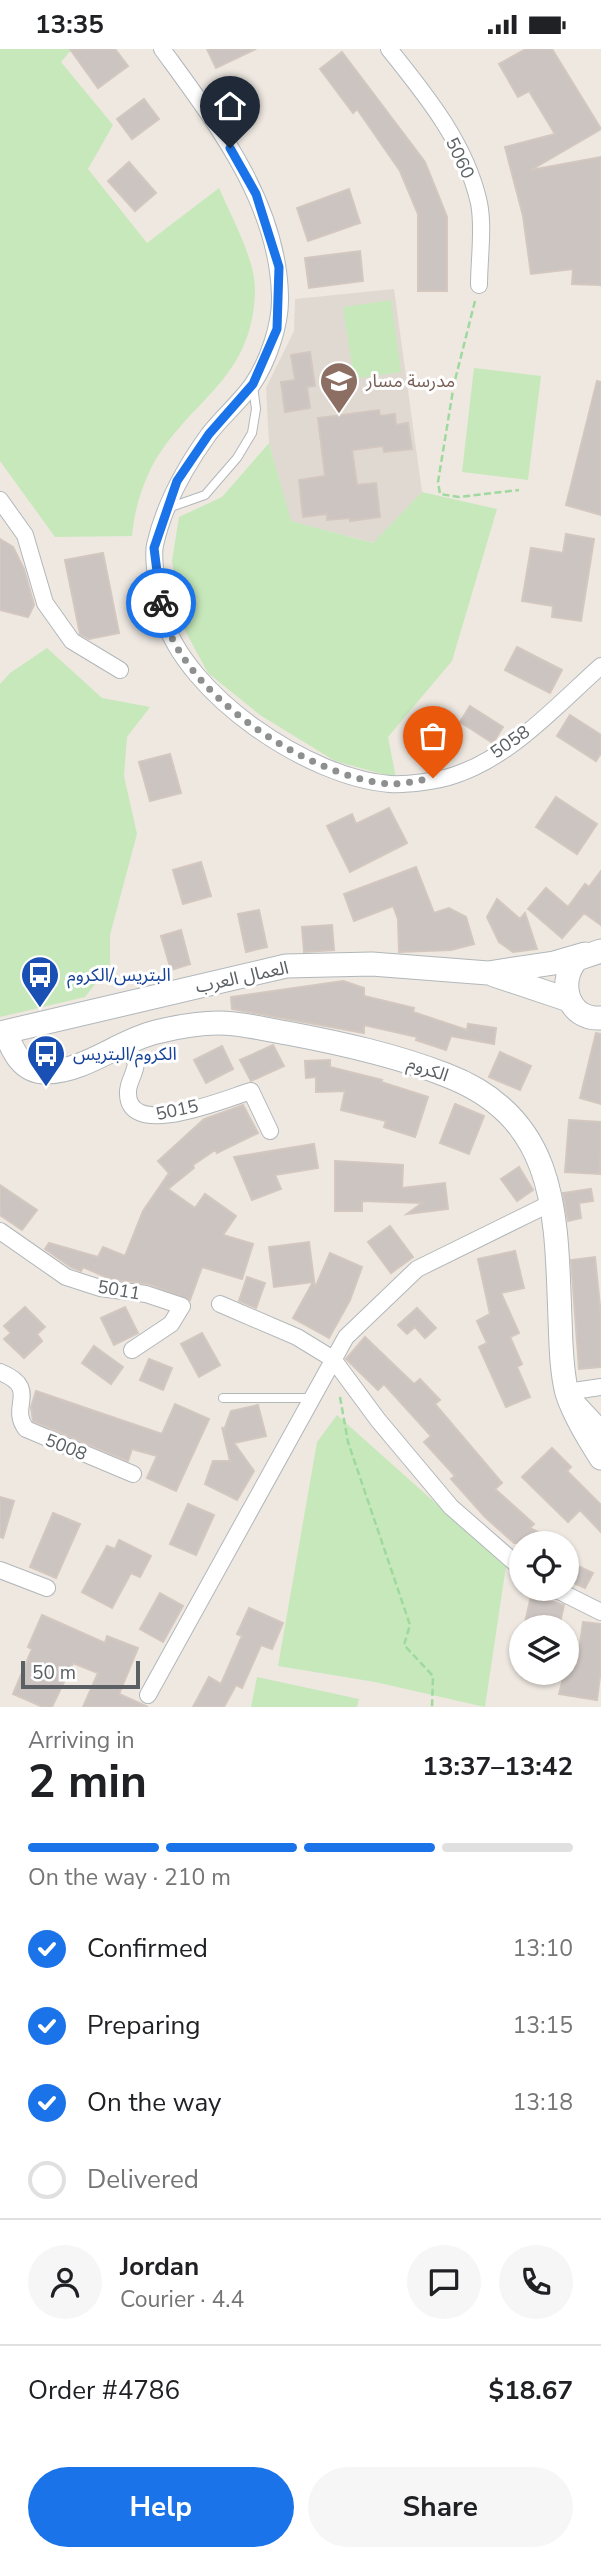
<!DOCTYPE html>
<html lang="en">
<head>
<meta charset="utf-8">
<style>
  :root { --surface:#fff; --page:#f6f6f6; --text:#202124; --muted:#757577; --line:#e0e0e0; --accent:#1a73e8 }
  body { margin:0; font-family:"Nunito Sans","Noto Sans Arabic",sans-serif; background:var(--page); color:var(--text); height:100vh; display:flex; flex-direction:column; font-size:26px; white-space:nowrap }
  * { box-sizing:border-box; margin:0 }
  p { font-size:23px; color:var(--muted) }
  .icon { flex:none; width:38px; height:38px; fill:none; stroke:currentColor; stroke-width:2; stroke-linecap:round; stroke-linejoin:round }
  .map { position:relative; height:1658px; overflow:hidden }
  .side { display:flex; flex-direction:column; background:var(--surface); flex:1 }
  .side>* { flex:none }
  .tools { position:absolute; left:509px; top:1482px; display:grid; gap:14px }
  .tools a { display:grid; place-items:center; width:70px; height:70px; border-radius:50%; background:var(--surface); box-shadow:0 2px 5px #0004; font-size:35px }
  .scale { position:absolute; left:21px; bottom:18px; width:119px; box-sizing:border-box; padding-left:7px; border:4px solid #5a6063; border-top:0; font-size:19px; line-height:24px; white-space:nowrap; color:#5a6063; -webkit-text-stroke:5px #fff; paint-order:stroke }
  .pin { position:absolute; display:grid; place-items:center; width:60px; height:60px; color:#fff; margin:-72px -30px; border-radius:50% 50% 50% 0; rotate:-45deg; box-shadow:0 0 7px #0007 }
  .pin .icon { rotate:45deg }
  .courier { position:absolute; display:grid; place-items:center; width:70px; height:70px; margin:-35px; border:5px solid #1a73e8; border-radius:50%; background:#fff; color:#222; box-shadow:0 2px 9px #0007 }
  .summary em { font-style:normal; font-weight:700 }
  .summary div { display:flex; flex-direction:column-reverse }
  .summary { display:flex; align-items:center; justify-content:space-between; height:119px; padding:0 28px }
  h1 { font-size:46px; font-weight:700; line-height:52px }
  .bar { display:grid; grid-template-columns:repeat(4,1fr); gap:10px 7px; align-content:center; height:84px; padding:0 28px }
  .bar i { height:9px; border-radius:5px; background:var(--line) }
  .bar .active { background:var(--accent) }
  .bar p { grid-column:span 4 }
  .line { display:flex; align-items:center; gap:18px; padding:0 28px; border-top:2px solid var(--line) }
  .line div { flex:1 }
  .round { display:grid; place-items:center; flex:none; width:74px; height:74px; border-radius:37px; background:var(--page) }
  ol { padding:0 28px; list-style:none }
  li { display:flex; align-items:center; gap:21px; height:77px }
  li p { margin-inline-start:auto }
  li .icon { padding:7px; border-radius:50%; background:var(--accent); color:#fff; stroke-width:4 }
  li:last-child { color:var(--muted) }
  li i { width:38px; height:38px; border:4px solid var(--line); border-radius:50% }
  .button { display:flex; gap:14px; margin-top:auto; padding:14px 28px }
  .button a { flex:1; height:80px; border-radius:42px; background:var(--accent); color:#fff; font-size:28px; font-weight:700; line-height:80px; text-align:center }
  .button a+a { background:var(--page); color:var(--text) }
  .status { display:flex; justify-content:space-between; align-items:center; height:49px; padding:0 35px; background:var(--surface); direction:ltr }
  .status svg { height:19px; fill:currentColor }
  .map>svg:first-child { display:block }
</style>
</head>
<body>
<div class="status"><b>13:35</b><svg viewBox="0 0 49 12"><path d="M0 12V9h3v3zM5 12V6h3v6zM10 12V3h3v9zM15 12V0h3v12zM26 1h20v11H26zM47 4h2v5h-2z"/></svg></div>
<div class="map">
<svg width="601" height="1658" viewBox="0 0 601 1658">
  <rect width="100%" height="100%" fill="#eee8e1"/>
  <path fill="#e0d9d2" d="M394,240l28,203 -48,51 -84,-22 -21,-78 -3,-55 28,-57 1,-32z"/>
  <path fill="#c7e8bb" d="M0,0h72l-11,13 52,63 -25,44 59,74 72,-55c12,28 36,71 36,101 -1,96 -74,113 -107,186 -9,19 -14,40 -16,61l-77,1 -55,-76z
    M391,251l10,72 -47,7 -11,-72z
    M474,319l67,8 -13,104 -66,-8z
    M269,394l22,78 82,22 49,-51 75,17 -45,152 -64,76 8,41 -61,-17 -75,-46 -52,-42 -25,-46 -11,-66 7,-44 43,-20z
    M47,599l55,50 48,9 -23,30 -3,39 13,58 -27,101v30l-25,32 -85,20v-333l10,-11z
    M337,1366l169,151 -21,141 -110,-25 -97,-16 39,-224z
    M257,1628l102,22 -2,8h-106z"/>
  <path fill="#cbc4c0" stroke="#d3c7bf" stroke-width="2" d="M70,0h45l13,17 -30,22z
    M207,0h49l-40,19z
    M526,0h26l49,80 -70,41 70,-13v128l-29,-1 1,-15 -42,5 -8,-58 -18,-69 50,-13 -26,-43 -11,6 -19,-33z
    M342,3l83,110 22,55v74h-29v-77l-18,-43 -43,-62 -4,4 -33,-44z
    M144,50l15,20 -27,20 -15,-20z
    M129,113l27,31 -21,18 -27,-30z
    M349,140l11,34 -52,18 -11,-33z
    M360,202l3,30 -54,7 -4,-30z
    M310,303l5,34 -8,1 3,21 -25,4 -4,-30 14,-2 -4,-25z
    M597,332l4,1v133l-35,-10z
    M379,361l1,6 15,-2 1,11 12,-2 4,26 -28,3 -1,-6 -31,4 5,35 19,-2 4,34 -30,4v-3l-23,2v-6l-24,3 -4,-37 26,-4 -7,-58z
    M566,485l28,5 -13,82 -29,-4 1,-11 -31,-5 9,-53 32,5z
    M0,490l13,8 11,22 10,36 -6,12 -28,-7z
    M103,504l16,80 -30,6 -9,-5 -15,-74z
    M517,598l45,23 -12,23 -45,-23z
    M470,657l33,21 -10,16 -33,-21z
    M570,666l31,20v18l-5,8 -39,-25z
    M170,705l11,39 -31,8 -11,-39z
    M556,748l41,27 -20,30 -41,-27z
    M389,759l18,35 -57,29 -23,-46 25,-12 4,10z
    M201,813l10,34 -28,8 -10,-34z
    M416,818l18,46 15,-5 17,9 8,27 -23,6 -52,2 -1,-33 -5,-13 -39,15 -10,-27z
    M601,822v54l-17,-12 -22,25 -34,-29 18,-21 22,19 17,-23 4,3z
    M497,850l23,20 5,-6 12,36 -24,3 -14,-10 -12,-25z
    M259,861l8,37 -21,5 -8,-38z
    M332,876l2,25 -30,2 -2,-25z
    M181,881l9,34 -19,6 -10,-34z
    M343,932l21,7v8l50,12 -1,4 54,18 1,-6 28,4 -2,16 -43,-8 -5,14 -30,-10 1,-3 -53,-12v8l-132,-24 -1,-12z
    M596,984l5,1v70l-21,-6z
    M273,996l11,21 -33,15 -11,-21z
    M222,997l11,23 -27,14 -12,-23z
    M500,1003l31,14 -11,24 -31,-13z
    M330,1011v7l52,13 -1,2 47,15 -13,40 -31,-10 2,-6 -45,-11 4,-19 -29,1v-15l-10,1 -1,-17z
    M455,1055l29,12 -15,38 -29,-11z
    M243,1056l15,28 -41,20 -2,-3 -22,15 1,3 -26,21 27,19 10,-14 31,22 -13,19 30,9 -11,35 -40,-12 -12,33 -41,-16 -39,-5 -27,-12 -2,4 -10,-4 -26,-18 4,-6 49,14 5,-10 22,9 18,-45 26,-38 -11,-12 46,-42z
    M569,1071l32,2 -1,52 -35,-2z
    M314,1095l4,24 -43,7 6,14 -29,11 -18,-43z
    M335,1112l68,4 -1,23 43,-5 3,26 -41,5 15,-11 -60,-2v10h-27z
    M519,1118l14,23 -16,11 -16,-22z
    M0,1136l37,25 -15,20 -22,-15z
    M591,1140l2,12 -14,2 2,15 -13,3 -5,-28z
    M390,1177l23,31 -22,16 -23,-31z
    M309,1193l6,46 15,-35 32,14 -12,33 -21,38 -36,-20 20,-36 -39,5 -5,-40z
    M515,1202l9,37 -23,5 18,40 -9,4 12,27 -5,3 13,30 -24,10 -27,-60 8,-4 -10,-22 13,-7 -12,-55z
    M595,1208l6,59v51l-22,2 -8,-109z
    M247,1228l18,6 -9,25 -17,-7z
    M25,1258l20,20 -8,7 5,7 -18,17 -20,-19 7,-6 -7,-7z
    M125,1258l13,26 -24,12 -13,-27z
    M417,1259l19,20 -11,10 -10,-11 -8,7 -9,-9z
    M202,1284l18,32 -21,12 -18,-33z
    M365,1288l49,47 6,-5 20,21 -5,4 67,79 -7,6 39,35 -4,4 30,15h-46l-29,-26 -34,-38 4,-3 -31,-34 7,-6 -47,-52 -6,6 -32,-31z
    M94,1297l29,21 -12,17 -29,-21z
    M149,1310l23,9 -9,22 -23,-10z
    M36,1342l126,43 13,-30 34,15 -33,72 -29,-13 10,-22 -25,-7 -4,12 -95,-40 -2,-14z
    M258,1356l8,31 -32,7 20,28 -17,29 -32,-16 8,-23h17l-8,-34 2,3 7,-19z
    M552,1399l19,19 -4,4 34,34v27l-21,-22 -12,12 -46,-45z
    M0,1448l14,4 -11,37 -3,-1z
    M188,1455l26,11 -18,40 -26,-11z
    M53,1464l27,11 -24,54 -26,-11z
    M119,1491l32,16 -11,21 -9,-4 -19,35 -30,-16 25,-46 8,3z
    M567,1512l26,12 -8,15 -18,-8z
    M160,1544l23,13 -20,36 -23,-13z
    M531,1547l33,9 -5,22h-35z
    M249,1559l34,15 -11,26 -11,-4 -19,43 -6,-3 -12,22h-31l16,-30 12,7 21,-48 -5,-2z
    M42,1566l63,28 2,-7 31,12 -19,46 29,13h-65l15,-34 -25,-10 -21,44h-9l-30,-13 19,-45 -4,-2z
    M583,1573l18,2v44l-4,32 -38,-6 8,-31 10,1z"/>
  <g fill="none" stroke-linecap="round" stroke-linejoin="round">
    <defs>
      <path id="lane" d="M168,459l37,-13 32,-37 15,-25 4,-24 -3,-23
        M223,1349h90"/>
      <path id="street" d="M162,0c53,73 116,153 118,247 1,28 -12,66 -28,89 -13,18 -30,32 -43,49 -24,33 -45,71 -54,111 -3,13 4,57 8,71 23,79 146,162 227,168 18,1 48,-3 65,-9 57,-19 102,-70 146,-109
        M389,0c37,46 77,95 90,154 5,25 0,56 0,82
        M0,451l25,35 20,68 27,38 48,29
        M124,992l12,22c-1,12 -9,20 -8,31 1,46 99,4 123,-3l19,40
        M0,1182l66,46 34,11 46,6 36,12 -11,18 -39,26
        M220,1255l77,33 36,22 45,61 73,87 71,62
        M0,1323c41,17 8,34 26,57l107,45
        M567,1343l34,-5
        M574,1350l27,29
        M0,1521l47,18
        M555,1540l46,23
        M148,1646l198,-358 71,-68 134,-66"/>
      <path id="secondary" d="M601,902l-24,8c-20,22 -10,61 24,59
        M494,926l75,25
        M5,983c8,19 17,41 42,40 39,-1 72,-31 109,-40 20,-5 41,-9 63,-9 22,0 45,6 68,10 53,10 108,22 159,42 113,43 110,140 114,244 1,23 1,51 7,74 7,22 22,46 34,65
        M0,984l286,-67 86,-2 116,9 66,-10 31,-9"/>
    </defs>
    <use href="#lane" stroke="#b2b7ba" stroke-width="10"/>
    <use href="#street" stroke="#b2b7ba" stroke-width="18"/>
    <use href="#secondary" stroke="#b1b7ba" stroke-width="25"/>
    <path stroke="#9eda9d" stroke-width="2.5" stroke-dasharray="7 3.5" stroke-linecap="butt" d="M475,252l-21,83 -16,98 2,12 19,3 60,-7
      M340,1348l8,45 62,183 -6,20 29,31 -1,31"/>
    <use href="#lane" stroke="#fff" stroke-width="8"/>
    <use href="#street" stroke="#fff" stroke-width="16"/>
    <use href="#secondary" stroke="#fff" stroke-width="23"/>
  </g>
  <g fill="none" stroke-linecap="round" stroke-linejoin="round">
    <path stroke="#8e908f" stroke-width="7" stroke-dasharray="0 12.6" d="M161,554c11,86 148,175 229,181 14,0 30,-4 43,-6"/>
    <path stroke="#1a73e8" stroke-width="9" d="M161,554l-7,-55 23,-67 32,-47 44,-50 24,-55 2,-62 -23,-73 -26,-46"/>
  </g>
  <defs>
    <symbol id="school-pin" viewBox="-11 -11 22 30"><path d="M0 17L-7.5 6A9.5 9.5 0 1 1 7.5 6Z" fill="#8d6e63" stroke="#fff"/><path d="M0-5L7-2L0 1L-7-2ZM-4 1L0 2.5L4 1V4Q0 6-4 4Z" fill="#fff"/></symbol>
    <symbol id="bus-pin" viewBox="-11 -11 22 30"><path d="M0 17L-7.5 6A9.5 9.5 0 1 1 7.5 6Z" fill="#1a4fb4" stroke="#fff"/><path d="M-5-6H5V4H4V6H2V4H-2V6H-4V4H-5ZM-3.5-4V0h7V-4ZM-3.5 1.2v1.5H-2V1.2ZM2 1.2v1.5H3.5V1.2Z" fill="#fff"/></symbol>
  </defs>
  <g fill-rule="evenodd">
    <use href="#school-pin" x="317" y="310" width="44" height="60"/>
    <use href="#bus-pin" x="18" y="904" width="44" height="60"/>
    <use href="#bus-pin" x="24" y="983" width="44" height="60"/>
  </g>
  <g text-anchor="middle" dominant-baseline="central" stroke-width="6" stroke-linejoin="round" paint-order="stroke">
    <g font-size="18" fill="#5a6063" stroke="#fff">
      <text transform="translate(460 109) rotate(65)">5060</text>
      <text transform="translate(510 693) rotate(-35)">5058</text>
      <text transform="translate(242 928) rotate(-12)">العمال العرب</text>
      <text transform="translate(428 1020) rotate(20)">الكروم</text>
      <text transform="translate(177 1061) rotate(-12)">5015</text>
      <text transform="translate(119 1241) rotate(10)">5011</text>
      <text transform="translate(66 1398) rotate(22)">5008</text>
    </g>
    <g font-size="18" fill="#785e54" stroke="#fff" text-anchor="start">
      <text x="366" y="332">مدرسة مسار</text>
    </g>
    <g font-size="18" fill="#164399" stroke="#fff" text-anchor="start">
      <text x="67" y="926">البتريس/الكروم</text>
      <text x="73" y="1005">الكروم/البتريس</text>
    </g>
  </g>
</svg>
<div class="tools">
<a><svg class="icon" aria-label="locate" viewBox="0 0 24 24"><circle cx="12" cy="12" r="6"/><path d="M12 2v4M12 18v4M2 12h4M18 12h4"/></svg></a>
<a><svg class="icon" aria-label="layers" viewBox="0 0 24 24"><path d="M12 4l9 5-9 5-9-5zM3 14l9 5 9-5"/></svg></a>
</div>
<div class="scale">50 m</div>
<div class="pin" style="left:433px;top:729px;background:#ea580c"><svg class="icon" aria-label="bag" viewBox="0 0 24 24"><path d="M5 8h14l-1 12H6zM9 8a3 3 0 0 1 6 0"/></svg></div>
<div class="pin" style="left:230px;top:99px;background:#1f2937"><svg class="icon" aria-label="home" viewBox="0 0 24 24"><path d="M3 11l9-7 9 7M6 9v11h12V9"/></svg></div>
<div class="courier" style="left:161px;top:554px"><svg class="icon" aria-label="bike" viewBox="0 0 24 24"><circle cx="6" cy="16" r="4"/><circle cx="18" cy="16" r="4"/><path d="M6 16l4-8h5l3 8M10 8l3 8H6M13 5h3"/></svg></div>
</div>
<section class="side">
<div class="summary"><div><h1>2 min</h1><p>Arriving in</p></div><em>13:37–13:42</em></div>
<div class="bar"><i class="active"></i><i class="active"></i><i class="active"></i><i></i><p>On the way · 210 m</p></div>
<ol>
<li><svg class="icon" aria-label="check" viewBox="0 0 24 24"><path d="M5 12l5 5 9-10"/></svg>Confirmed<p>13:10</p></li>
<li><svg class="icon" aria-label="check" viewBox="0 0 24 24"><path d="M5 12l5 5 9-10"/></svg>Preparing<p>13:15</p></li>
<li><svg class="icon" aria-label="check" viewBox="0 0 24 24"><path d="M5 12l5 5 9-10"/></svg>On the way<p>13:18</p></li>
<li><i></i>Delivered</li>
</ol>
<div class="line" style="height:126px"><a class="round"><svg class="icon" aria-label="person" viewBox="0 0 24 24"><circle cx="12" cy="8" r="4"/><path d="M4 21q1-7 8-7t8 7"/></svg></a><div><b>Jordan</b><p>Courier · 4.4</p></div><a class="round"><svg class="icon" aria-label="chat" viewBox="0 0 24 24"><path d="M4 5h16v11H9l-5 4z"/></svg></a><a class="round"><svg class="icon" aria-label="phone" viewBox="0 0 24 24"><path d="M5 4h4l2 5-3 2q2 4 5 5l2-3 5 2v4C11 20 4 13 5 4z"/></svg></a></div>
<div class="line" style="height:91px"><div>Order #4786</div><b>$18.67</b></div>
<div class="button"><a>Help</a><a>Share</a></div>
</section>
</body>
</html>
